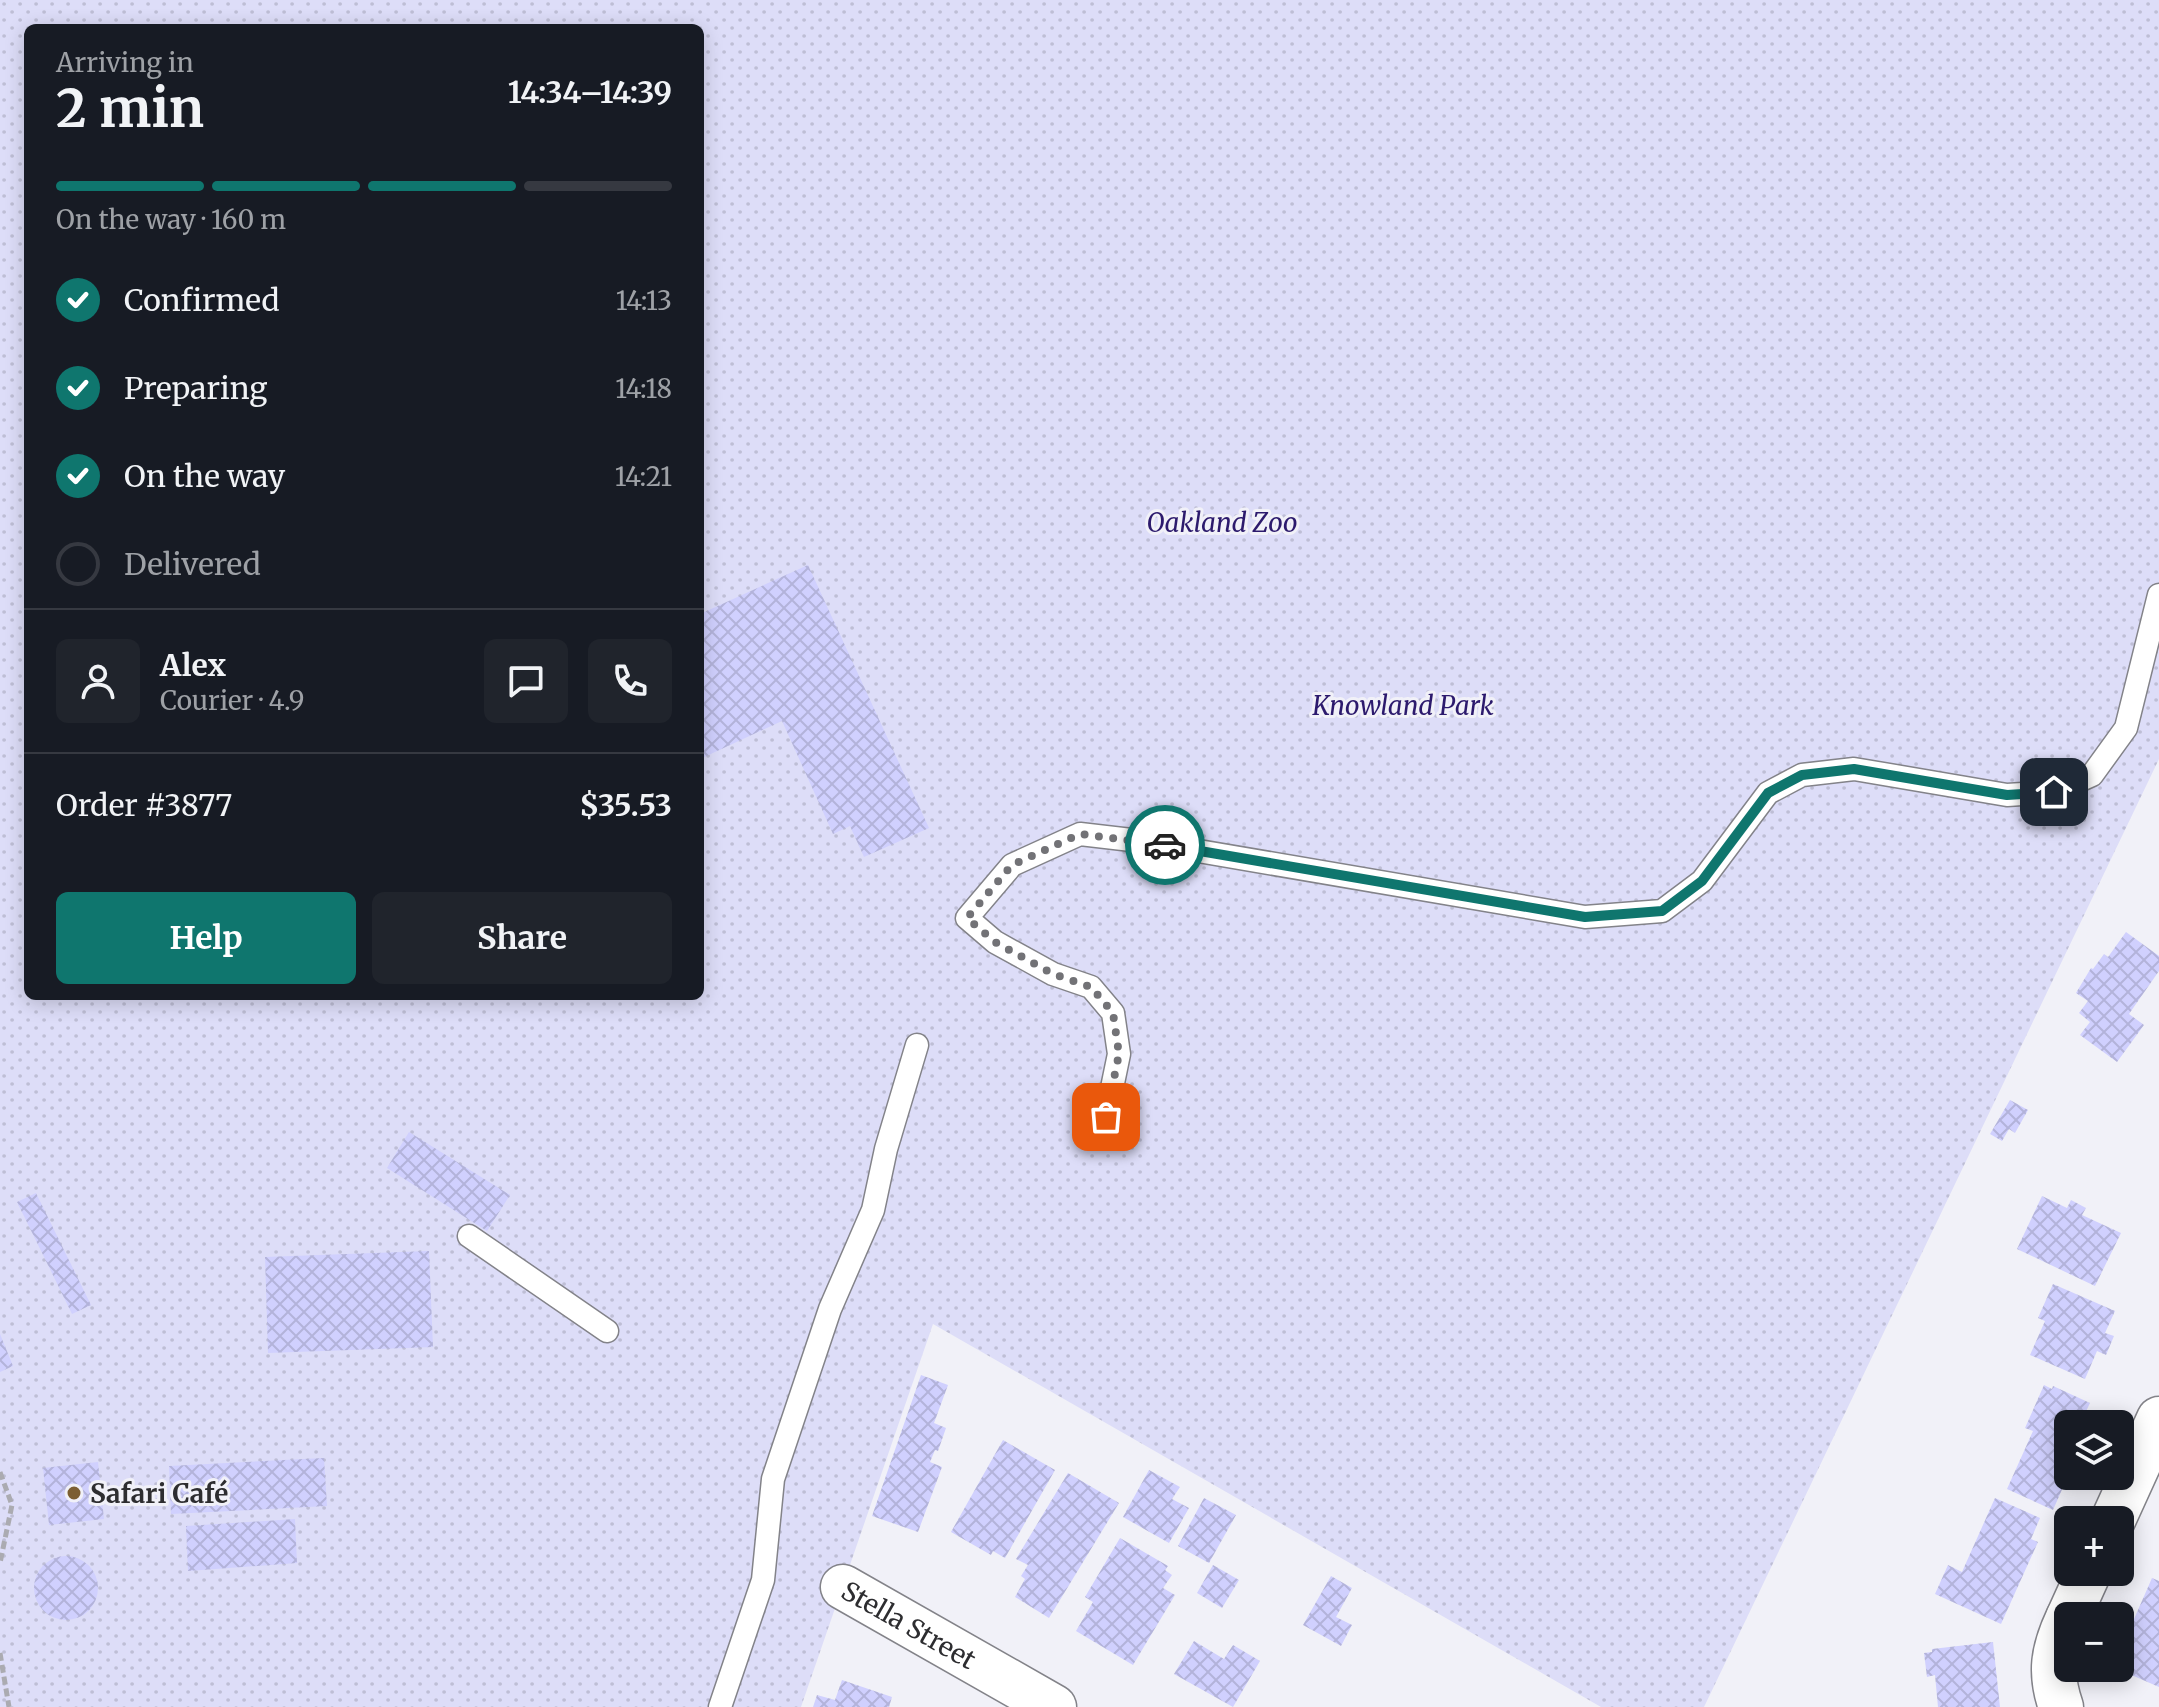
<!DOCTYPE html>
<html lang="en">
<head>
<meta charset="utf-8">
<style>
  :root { --surface:#171b24; --page:#20242c; --text:#f1f3f6; --muted:#9ea1a6; --line:#363941; --accent:#0f766e }
  body { margin:0; font-family:Merriweather,serif; background:var(--page); color:var(--text); height:100vh; display:flex; flex-direction:column; font-size:30px; white-space:nowrap }
  * { box-sizing:border-box; margin:0 }
  p { font-size:26px; color:var(--muted) }
  .icon { flex:none; width:44px; height:44px; fill:none; stroke:currentColor; stroke-width:2; stroke-linecap:round; stroke-linejoin:round }
  .map { position:relative; flex:1; overflow:hidden }
  .sheet { position:absolute; left:24px; top:24px; width:680px; height:976px; display:flex; flex-direction:column; background:var(--surface); border-radius:12px; box-shadow:0 4px 20px #0003 }
  .sheet>* { flex:none }
  .fabs { position:absolute; left:2054px; top:1410px; display:grid; gap:16px }
  .fabs a { display:grid; place-items:center; width:80px; height:80px; border-radius:12px; background:var(--surface); box-shadow:0 4px 20px #0003; font-size:40px }
  .pin { position:absolute; display:grid; place-items:center; width:68px; height:68px; color:#fff; margin:-34px; border-radius:16px; box-shadow:0 4px 12px #0006 }
  .courier { position:absolute; display:grid; place-items:center; width:80px; height:80px; margin:-40px; border:6px solid #0f766e; border-radius:50%; background:#fff; color:#222; box-shadow:0 2px 10px #0007 }
  .headline em { font-style:normal; font-weight:700 }
  .headline div { display:flex; flex-direction:column-reverse }
  .headline { display:flex; align-items:center; justify-content:space-between; height:136px; padding:0 32px }
  h1 { font-size:52px; font-weight:700; line-height:60px }
  .bar { display:grid; grid-template-columns:repeat(4,1fr); gap:12px 8px; align-content:center; height:96px; padding:0 32px }
  .bar i { height:10px; border-radius:6px; background:var(--line) }
  .bar .active { background:var(--accent) }
  .bar p { grid-column:span 4 }
  .line { display:flex; align-items:center; gap:20px; padding:0 32px; border-top:2px solid var(--line) }
  .line div { flex:1 }
  .round { display:grid; place-items:center; flex:none; width:84px; height:84px; border-radius:12px; background:var(--page) }
  ol { padding:0 32px; list-style:none }
  li { display:flex; align-items:center; gap:24px; height:88px }
  li p { margin-inline-start:auto }
  li .icon { padding:8px; border-radius:50%; background:var(--accent); color:#fff; stroke-width:4 }
  li:last-child { color:var(--muted) }
  li i { width:44px; height:44px; border:4px solid var(--line); border-radius:50% }
  .cta { display:flex; gap:16px; margin-top:auto; padding:16px 32px }
  .cta a { flex:1; height:92px; border-radius:12px; background:var(--accent); color:#fff; font-size:32px; font-weight:700; line-height:92px; text-align:center }
  .cta a+a { background:var(--page); color:var(--text) }
  .map>svg:first-child { display:block }
</style>
</head>
<body>
<div class="map">
<svg width="2159" height="1707" viewBox="0 0 2159 1707">
  <defs>
    <pattern id="park-dots" width="8" height="8" patternUnits="userSpaceOnUse" patternTransform="scale(2)"><rect width="8" height="8" fill="#ddddf8"/><path d="M2 2h.1M6 6h.1" fill="none" stroke="#bebed5" stroke-width="1.8" stroke-linecap="round"/></pattern>
    <pattern id="building-cross-hatch" width="8" height="8" patternUnits="userSpaceOnUse" patternTransform="scale(2)"><rect width="8" height="8" fill="#d0d0fe"/><path d="M0 0l8 8M0 8l8-8" fill="none" stroke="#b3b3da"/></pattern>
  </defs>
  <rect width="100%" height="100%" fill="#f1f1f8"/>
  <path fill="url(#park-dots)" fill-rule="evenodd" d="M0,0h2159v759l-455,948h-103l-668,-383 -132,383h-801zM28,28h672v968h-672z"/>
  <path fill="url(#building-cross-hatch)" d="M808,565l121,263 -65,29 -14,-31 -17,8 -51,-113 -82,38v-145z
    M2126,932l33,24v15l-30,43 15,11 -27,37 -37,-27 10,-13 -11,-9 9,-12 -12,-8 15,-25 2,1 11,-15 4,3z
    M2010,1100l18,10 -13,23 -6,-4 -7,12 -12,-7z
    M409,1132l101,63 -23,36 -100,-63z
    M36,1193l55,112 -19,9 -55,-112z
    M2042,1196l25,12 4,-8 15,8 -4,7 39,18 -26,53 -78,-37z
    M429,1251l4,96 -165,6 -3,-96z
    M2053,1284l62,27 -10,22 9,3 -8,19 -9,-4 -12,28 -55,-24 15,-34 -7,-3z
    M0,1334l13,32 -13,6z
    M921,1375l27,10 -14,38 12,5 -8,23 -3,-1 -5,12 12,5 -24,65 -46,-16z
    M2044,1385l8,4 1,-3 37,17 -10,21h-12v52l-15,34 -46,-21 26,-58 -8,-3z
    M1003,1440l52,30 -50,88 -12,-7 -2,4 -40,-23z
    M324,1458l3,48 -156,8 -2,-48z
    M98,1462l6,57 -55,6 -6,-57z
    M1149,1470l31,17 -8,12 17,9 -20,35 -46,-26z
    M1068,1473l51,30 -70,115 -34,-21 10,-18 -4,-3 7,-11 -12,-6z
    M1204,1498l32,17 -27,48 -31,-17z
    M1995,1498l45,20 -9,21 7,3 -37,82 -66,-30 13,-29 14,7z
    M295,1519l2,44 -109,8 -2,-45z
    M1120,1538l48,28 -3,4 7,5 -9,13 12,7 -42,70 -57,-34 17,-29 -8,-5z
    M34 1588a32 32 0 1 1 64 0a32 32 0 1 1-64 0Z
    M1213,1565l26,15 -17,28 -25,-15z
    M1331,1576l21,12 -16,29 16,8 -11,21 -38,-21z
    M2152,1578l7,3v106l-39,-17v-19z
    M1194,1641l30,18 9,-14 27,16 -27,46 -59,-33z
    M1993,1642l7,65h-62l-3,-32 -8,2 -3,-24 8,-1v-3z
    M842,1680l50,17 -3,10h-76l4,-12 18,5z"/>
  <g fill="none" stroke-linecap="round" stroke-linejoin="round">
    <defs>
      <path id="lane" d="M1106,1117l13,-63 -6,-41 -22,-26 -38,-13 -58,-32 -28,-24 45,-53 68,-31 60,7 445,76 77,-6 40,-30 66,-88 34,-18 52,-6 153,26 47,-3 38,-17 34,-47 33,-133
        M469,1236l138,95
        M720,1707l43,-127 10,-101 57,-170 43,-99 13,-61 31,-104"/>
      <g id="street">
        <path d="M2113,1520l46,-101"/>
        <path id="s1" d="M843,1587l211,120"/>
        <path d="M2069,1616l20,-44"/>
        <path d="M2061,1707c-12,-34 -8,-57 7,-89"/>
      </g>
    </defs>
    <use href="#lane" stroke="#838389" stroke-width="25"/>
    <use href="#street" stroke="#838389" stroke-width="47"/>
    <path stroke="#ababb1" stroke-width="5" stroke-dasharray="8 4" stroke-linecap="butt" d="M0,1472l12,33 -12,58
      M0,1653l9,54"/>
    <use href="#lane" stroke="#fff" stroke-width="22"/>
    <use href="#street" stroke="#fff" stroke-width="44"/>
  </g>
  <g fill="none" stroke-linecap="round" stroke-linejoin="round">
    <path stroke="#727276" stroke-width="8" stroke-dasharray="0 14.4" d="M1106,1117l13,-63 -6,-41 -22,-26 -38,-13 -58,-32 -28,-24 45,-53 68,-31 85,11"/>
    <path stroke="#0f766e" stroke-width="10" d="M1165,845l420,72 77,-6 40,-30 66,-88 34,-18 52,-6 153,26 47,-3"/>
  </g>
  <circle fill="#7c5e32" stroke="#f1f1f8" stroke-width="3" cx="74" cy="1493" r="8"/>
  <g text-anchor="middle" dominant-baseline="central" stroke-width="6" stroke-linejoin="round" paint-order="stroke">
    <g font-size="26" font-style="italic" fill="#2c1a6d" stroke="#f1f1f8">
      <text x="1222" y="522">Oakland Zoo</text>
      <text x="1403" y="705">Knowland Park</text>
    </g>
    <g font-size="26" font-weight="bold" fill="#2d2d30" stroke="#f1f1f8" text-anchor="start">
      <text x="90" y="1493">Safari Café</text>
    </g>
    <g font-size="26" fill="#2d2d30" stroke="#f1f1f8">
      <text stroke="none"><textPath href="#s1" startOffset="76">Stella Street</textPath></text>
    </g>
  </g>
</svg>
<div class="fabs">
<a><svg class="icon" aria-label="layers" viewBox="0 0 24 24"><path d="M12 4l9 5-9 5-9-5zM3 14l9 5 9-5"/></svg></a>
<a>+</a>
<a>−</a>
</div>
<div class="pin" style="left:1106px;top:1117px;background:#ea580c"><svg class="icon" aria-label="bag" viewBox="0 0 24 24"><path d="M5 8h14l-1 12H6zM9 8a3 3 0 0 1 6 0"/></svg></div>
<div class="pin" style="left:2054px;top:792px;background:#1f2937"><svg class="icon" aria-label="home" viewBox="0 0 24 24"><path d="M3 11l9-7 9 7M6 9v11h12V9"/></svg></div>
<div class="courier" style="left:1165px;top:845px"><svg class="icon" aria-label="car" viewBox="0 0 24 24"><path d="M5 17H2v-5l4-1 3-4h7l3 4 3 1v5h-3M9 17h6M6 11h13"/><circle cx="7" cy="17" r="2"/><circle cx="17" cy="17" r="2"/></svg></div>
<section class="sheet">
<div class="headline"><div><h1>2 min</h1><p>Arriving in</p></div><em>14:34–14:39</em></div>
<div class="bar"><i class="active"></i><i class="active"></i><i class="active"></i><i></i><p>On the way · 160 m</p></div>
<ol>
<li><svg class="icon" aria-label="check" viewBox="0 0 24 24"><path d="M5 12l5 5 9-10"/></svg>Confirmed<p>14:13</p></li>
<li><svg class="icon" aria-label="check" viewBox="0 0 24 24"><path d="M5 12l5 5 9-10"/></svg>Preparing<p>14:18</p></li>
<li><svg class="icon" aria-label="check" viewBox="0 0 24 24"><path d="M5 12l5 5 9-10"/></svg>On the way<p>14:21</p></li>
<li><i></i>Delivered</li>
</ol>
<div class="line" style="height:144px"><a class="round"><svg class="icon" aria-label="person" viewBox="0 0 24 24"><circle cx="12" cy="8" r="4"/><path d="M4 21q1-7 8-7t8 7"/></svg></a><div><b>Alex</b><p>Courier · 4.9</p></div><a class="round"><svg class="icon" aria-label="chat" viewBox="0 0 24 24"><path d="M4 5h16v11H9l-5 4z"/></svg></a><a class="round"><svg class="icon" aria-label="phone" viewBox="0 0 24 24"><path d="M5 4h4l2 5-3 2q2 4 5 5l2-3 5 2v4C11 20 4 13 5 4z"/></svg></a></div>
<div class="line" style="height:104px"><div>Order #3877</div><b>$35.53</b></div>
<div class="cta"><a>Help</a><a>Share</a></div>
</section>
</div>
</body>
</html>
